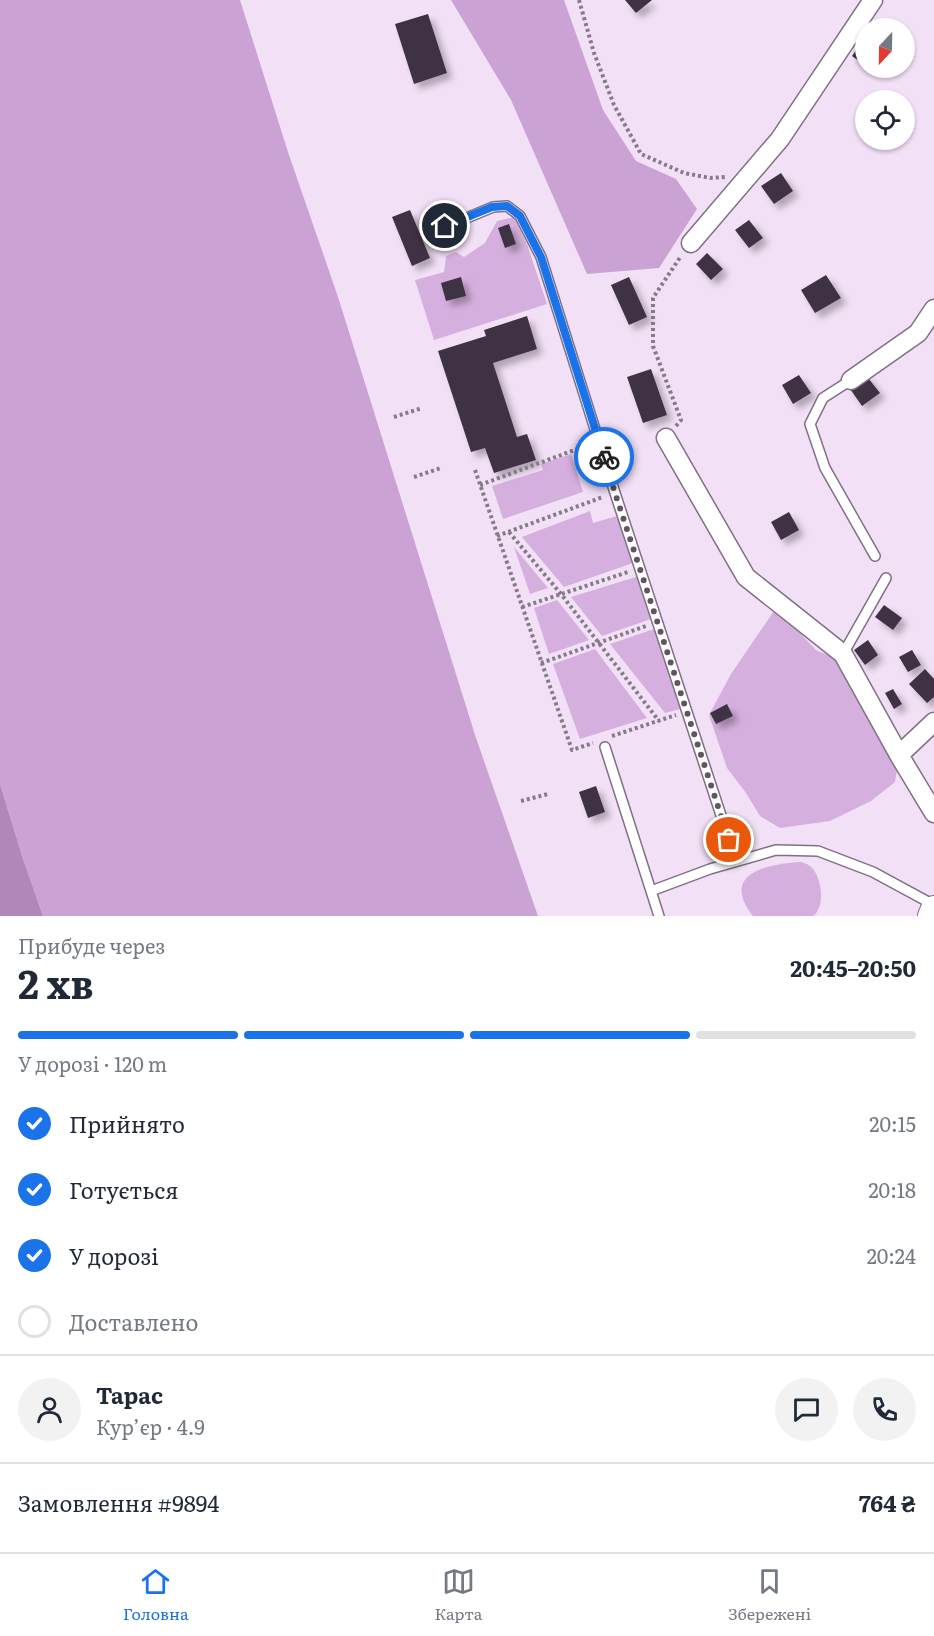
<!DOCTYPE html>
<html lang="uk">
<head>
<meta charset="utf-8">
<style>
  :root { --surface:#fff; --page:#f2f2f3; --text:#1f2937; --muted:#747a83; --line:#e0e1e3; --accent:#1a73e8 }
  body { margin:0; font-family:Literata,serif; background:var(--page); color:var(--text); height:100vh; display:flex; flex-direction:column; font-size:22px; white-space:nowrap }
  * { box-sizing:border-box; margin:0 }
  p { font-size:20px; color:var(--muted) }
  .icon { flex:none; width:33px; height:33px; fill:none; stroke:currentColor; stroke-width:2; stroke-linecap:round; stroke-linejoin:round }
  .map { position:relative; height:916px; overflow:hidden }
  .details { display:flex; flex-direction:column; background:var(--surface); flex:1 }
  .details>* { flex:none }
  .needle { width:39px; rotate:202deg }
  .fabs { position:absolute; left:855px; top:18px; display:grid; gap:12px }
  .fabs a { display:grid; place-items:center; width:60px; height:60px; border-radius:50%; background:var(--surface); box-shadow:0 2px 4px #0004; font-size:30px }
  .pin { position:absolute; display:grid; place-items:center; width:51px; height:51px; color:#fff; margin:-26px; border:3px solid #fff; border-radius:50%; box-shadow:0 2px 6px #0007 }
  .courier { position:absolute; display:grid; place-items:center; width:60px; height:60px; margin:-30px; border:4px solid #1a73e8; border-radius:50%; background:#fff; color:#222; box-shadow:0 2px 8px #0007 }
  .headline em { font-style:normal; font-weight:700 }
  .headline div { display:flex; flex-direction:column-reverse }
  .headline { display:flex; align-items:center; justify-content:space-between; height:102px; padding:0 18px }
  h1 { font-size:39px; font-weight:700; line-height:45px }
  .bar { display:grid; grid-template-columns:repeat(4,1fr); gap:9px 6px; align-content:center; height:72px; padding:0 18px }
  .bar i { height:8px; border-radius:4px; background:var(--line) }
  .bar .active { background:var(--accent) }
  .bar p { grid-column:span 4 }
  .line { display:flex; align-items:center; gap:15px; padding:0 18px; border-top:2px solid var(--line) }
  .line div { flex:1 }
  .round { display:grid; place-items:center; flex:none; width:63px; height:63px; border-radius:32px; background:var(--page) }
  ol { padding:0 18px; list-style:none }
  li { display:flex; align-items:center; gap:18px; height:66px }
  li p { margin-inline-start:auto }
  li .icon { padding:6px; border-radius:50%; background:var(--accent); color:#fff; stroke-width:4 }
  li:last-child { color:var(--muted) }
  li i { width:33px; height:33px; border:3px solid var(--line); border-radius:50% }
  .tab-bar { display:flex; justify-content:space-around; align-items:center; height:84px; border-top:2px solid var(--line); background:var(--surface); font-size:16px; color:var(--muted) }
  .tab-bar a { display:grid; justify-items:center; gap:3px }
  .tab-bar .active { color:var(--accent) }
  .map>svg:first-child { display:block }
</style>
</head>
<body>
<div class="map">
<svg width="934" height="916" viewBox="0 0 934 916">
  <defs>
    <filter id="shadow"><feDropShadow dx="5.5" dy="5.5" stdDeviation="3" flood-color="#0004"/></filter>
  </defs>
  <rect width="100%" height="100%" fill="#f2e0f6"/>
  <path fill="#d5b0de" d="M514,217l13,27 20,60 -113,36 -19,-60 29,-8 2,-16 10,-4 8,5 21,-14 12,-22z
    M571,454l12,38 -80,27 -11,-33 51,-16 -2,-6z
    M590,511l3,12 24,-7 16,47 -69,24 -42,-50z
    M514,547l34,41 -18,6z
    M639,576l12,43 -49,17 -31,-39z
    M557,600l32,40 -40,14 -15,-46z
    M776,608l40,42 23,10 58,110 -2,12 -24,19 -41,20 -50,7 -20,-12 -14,-23 -19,-25 -18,-53 22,-41z
    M657,628l27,80 -19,5 -55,-69z
    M595,649l52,69 -67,21 -27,-75z
    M801,862c3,1 7,2 9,4 12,9 16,41 3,50h-60c-34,-43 15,-52 48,-54z"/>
  <path fill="#caa2d4" d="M0,0h240l48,152 50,145 138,441 62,178h-495l-20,-57 -23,-75z
    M451,0h113l39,110 33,51 40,18 21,30 -38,59 -72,6 -76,-174z"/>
  <path fill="#af88b9" d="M0,784l23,75 20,57h-43z"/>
  <path fill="#403244" filter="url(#shadow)" d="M625,0h27l-16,13z
    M428,14l19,59 -33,11 -19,-60z
    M864,39l2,1v26l-14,-10z
    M781,173l12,18 -19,13 -13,-18z
    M410,210l20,48 -18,8 -20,-49z
    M749,220l14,18 -14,10 -14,-18z
    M509,224l7,20 -11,4 -7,-20z
    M707,253l16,16 -12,11 -15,-16z
    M826,275l15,23 -26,15 -14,-23z
    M461,277l5,19 -20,5 -5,-18z
    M629,277l18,40 -18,8 -18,-40z
    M527,316l10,33 -44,14 24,74 10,-3 9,26 -42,13 -9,-25 -14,4 -33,-101 48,-15 -2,-6z
    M651,369l16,46 -24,8 -16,-46z
    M865,374l15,19 -18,13 -14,-20z
    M799,375l12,18 -18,11 -11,-19z
    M789,512l10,18 -18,10 -10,-18z
    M884,605l18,13 -9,12 -18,-13z
    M868,640l10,15 -13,10 -11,-15z
    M912,650l9,15 -13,7 -9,-15z
    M925,669l9,10v18l-7,6 -18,-19z
    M893,689l9,15 -8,5 -9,-16z
    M727,704l6,12 -17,8 -6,-11z
    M596,786l9,26 -17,6 -9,-26z"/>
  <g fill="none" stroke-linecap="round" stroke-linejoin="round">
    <defs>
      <path id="lane" d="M445,227l48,-20 14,-1 13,10 21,41 74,236 121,368
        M851,380l-28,18 -13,26 15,44 50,88
        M843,654l43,-76
        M605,747l54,169
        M651,891l59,-22 66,-19 42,1 55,21 61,33"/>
      <path id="street" d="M691,243l89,-104 93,-139
        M851,380l67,-47 16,-24
        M666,438l80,139 97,77 56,101 35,58
        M899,755l35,-33"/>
      <path id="secondary" d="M931,916l3,-7"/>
    </defs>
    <use href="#lane" stroke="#807084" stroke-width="12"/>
    <use href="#street" stroke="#807084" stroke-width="21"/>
    <use href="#secondary" stroke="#807084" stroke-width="28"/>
    <path stroke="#867a89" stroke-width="4" stroke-dasharray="3 3" stroke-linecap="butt" d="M579,0l15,53 20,52 27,49 43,19 26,5 15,-1
      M394,417l28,-9
      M676,426l5,-6 -28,-74v-48l28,-42
      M475,470l97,280 21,-7
      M414,477l27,-9
      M480,485l108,-40
      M509,532l52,62 98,127
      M497,536l106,-39
      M522,607l106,-35
      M541,663l105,-37
      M612,736l64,-21
      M521,801l27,-7"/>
    <use href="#lane" stroke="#fff" stroke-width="9"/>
    <use href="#street" stroke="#fff" stroke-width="18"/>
    <use href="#secondary" stroke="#fff" stroke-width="26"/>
  </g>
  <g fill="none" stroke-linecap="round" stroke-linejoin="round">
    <path stroke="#605662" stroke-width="6" stroke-dasharray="0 10.8" d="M604,457l11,36 114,347"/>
    <path stroke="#1a73e8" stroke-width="8" d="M445,226l47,-19 15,-1 13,10 21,41 63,200"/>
  </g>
</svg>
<div class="fabs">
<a><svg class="needle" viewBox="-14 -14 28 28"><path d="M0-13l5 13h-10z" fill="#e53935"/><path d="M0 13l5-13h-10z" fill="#747a83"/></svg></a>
<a><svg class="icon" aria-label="locate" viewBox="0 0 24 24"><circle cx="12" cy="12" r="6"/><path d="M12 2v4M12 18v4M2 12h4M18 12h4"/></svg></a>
</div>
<div class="pin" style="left:729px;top:840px;background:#ea580c"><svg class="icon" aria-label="bag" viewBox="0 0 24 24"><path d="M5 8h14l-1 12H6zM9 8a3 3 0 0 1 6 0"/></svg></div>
<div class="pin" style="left:445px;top:226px;background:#1f2937"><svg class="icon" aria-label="home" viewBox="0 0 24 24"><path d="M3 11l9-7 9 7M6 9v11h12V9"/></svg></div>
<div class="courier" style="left:604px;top:457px"><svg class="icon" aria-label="bike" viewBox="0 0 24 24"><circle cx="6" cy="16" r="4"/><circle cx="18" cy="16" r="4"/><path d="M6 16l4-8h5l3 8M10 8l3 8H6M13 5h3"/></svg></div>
</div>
<section class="details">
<div class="headline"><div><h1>2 хв</h1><p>Прибуде через</p></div><em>20:45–20:50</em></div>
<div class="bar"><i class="active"></i><i class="active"></i><i class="active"></i><i></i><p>У дорозі · 120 m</p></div>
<ol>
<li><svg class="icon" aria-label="check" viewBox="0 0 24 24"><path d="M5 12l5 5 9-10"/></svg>Прийнято<p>20:15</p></li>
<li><svg class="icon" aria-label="check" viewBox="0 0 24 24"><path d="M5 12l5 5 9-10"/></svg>Готується<p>20:18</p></li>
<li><svg class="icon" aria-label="check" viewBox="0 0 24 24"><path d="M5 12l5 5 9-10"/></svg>У дорозі<p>20:24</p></li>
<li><i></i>Доставлено</li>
</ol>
<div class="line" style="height:108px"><a class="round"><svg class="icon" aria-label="person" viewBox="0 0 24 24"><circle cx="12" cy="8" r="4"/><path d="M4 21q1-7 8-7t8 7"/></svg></a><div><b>Тарас</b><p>Кур’єр · 4.9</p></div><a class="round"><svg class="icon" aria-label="chat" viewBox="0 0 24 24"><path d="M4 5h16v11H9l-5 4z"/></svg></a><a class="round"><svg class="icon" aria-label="phone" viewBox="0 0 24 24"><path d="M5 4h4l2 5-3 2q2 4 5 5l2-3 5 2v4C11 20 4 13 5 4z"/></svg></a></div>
<div class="line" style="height:78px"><div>Замовлення #9894</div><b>764 ₴</b></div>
</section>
<nav class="tab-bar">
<a class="active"><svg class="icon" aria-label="home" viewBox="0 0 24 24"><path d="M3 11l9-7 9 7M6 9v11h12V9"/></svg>Головна</a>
<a><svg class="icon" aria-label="map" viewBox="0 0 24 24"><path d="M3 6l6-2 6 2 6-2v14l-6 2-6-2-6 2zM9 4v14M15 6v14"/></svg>Карта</a>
<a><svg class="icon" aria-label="saved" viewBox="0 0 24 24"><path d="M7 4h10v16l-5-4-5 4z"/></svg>Збережені</a>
</nav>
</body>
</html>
